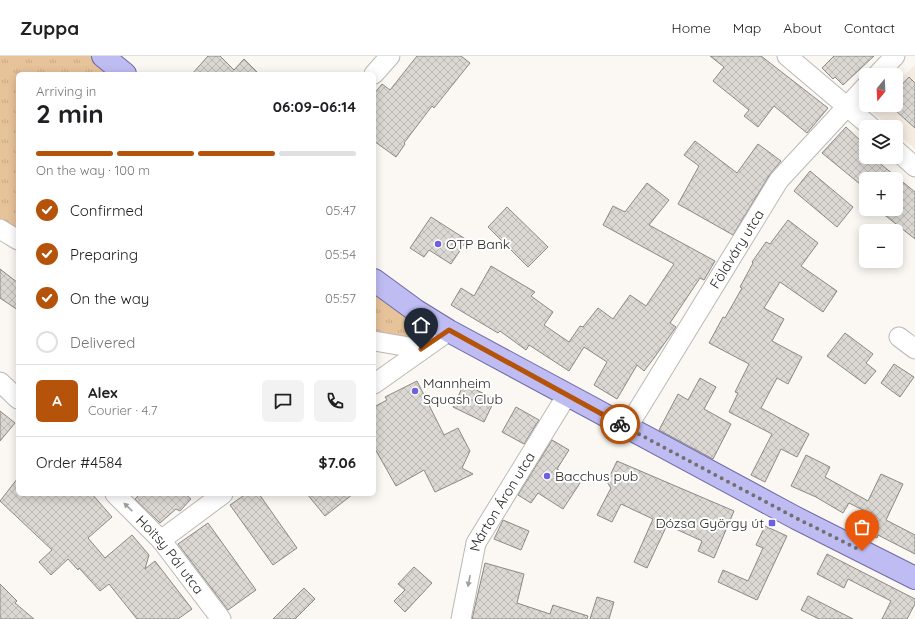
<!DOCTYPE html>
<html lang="en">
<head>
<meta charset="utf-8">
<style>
  :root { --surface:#fff; --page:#f2f2f2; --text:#202124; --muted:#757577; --line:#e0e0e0; --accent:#b45309 }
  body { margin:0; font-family:Quicksand,sans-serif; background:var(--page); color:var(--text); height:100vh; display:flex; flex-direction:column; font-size:15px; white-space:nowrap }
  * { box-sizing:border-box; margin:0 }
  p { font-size:13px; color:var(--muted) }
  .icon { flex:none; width:22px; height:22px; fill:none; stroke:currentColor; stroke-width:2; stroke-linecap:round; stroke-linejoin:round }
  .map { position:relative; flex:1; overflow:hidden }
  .side { position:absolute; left:16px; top:16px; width:360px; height:424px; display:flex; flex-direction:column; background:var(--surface); border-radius:6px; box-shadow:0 2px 10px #0003 }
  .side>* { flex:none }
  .needle { width:26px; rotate:198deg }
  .fabs { position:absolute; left:859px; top:12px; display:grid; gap:8px }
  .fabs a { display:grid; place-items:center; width:44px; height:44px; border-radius:6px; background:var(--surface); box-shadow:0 2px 10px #0003; font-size:20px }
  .pin { position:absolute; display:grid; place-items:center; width:34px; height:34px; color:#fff; margin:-41px -17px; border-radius:50% 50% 50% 0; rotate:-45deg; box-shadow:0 0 4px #0007 }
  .pin .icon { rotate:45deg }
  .courier { position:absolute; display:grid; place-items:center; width:40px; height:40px; margin:-20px; border:3px solid #b45309; border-radius:50%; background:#fff; color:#222; box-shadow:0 1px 5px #0007 }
  .headline em { font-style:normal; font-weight:800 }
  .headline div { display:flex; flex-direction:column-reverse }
  .headline { display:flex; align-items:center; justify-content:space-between; height:68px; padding:0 20px }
  h1 { font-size:26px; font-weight:800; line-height:30px }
  .bar { display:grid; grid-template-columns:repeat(4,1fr); gap:6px 4px; align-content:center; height:48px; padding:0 20px }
  .bar i { height:5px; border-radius:3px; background:var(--line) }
  .bar .current { background:var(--accent) }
  .bar p { grid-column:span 4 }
  .line { display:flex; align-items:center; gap:10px; padding:0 20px; border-top:1px solid var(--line) }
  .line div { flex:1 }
  .round { display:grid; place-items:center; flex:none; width:42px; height:42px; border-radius:6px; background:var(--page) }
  ol { padding:0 20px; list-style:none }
  li { display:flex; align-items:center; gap:12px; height:44px }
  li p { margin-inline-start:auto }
  li .icon { padding:4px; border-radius:50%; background:var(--accent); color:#fff; stroke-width:4 }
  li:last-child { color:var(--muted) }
  li i { width:22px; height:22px; border:2px solid var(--line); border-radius:50% }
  header { display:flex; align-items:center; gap:24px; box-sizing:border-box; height:56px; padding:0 20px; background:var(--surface); border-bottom:1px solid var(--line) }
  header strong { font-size:19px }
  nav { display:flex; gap:22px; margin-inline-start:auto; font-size:14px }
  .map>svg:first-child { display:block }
</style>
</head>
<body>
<header>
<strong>Zuppa</strong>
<nav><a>Home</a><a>Map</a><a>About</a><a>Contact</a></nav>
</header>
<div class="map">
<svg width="915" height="563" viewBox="0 0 915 563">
  <defs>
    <pattern id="park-tufts" width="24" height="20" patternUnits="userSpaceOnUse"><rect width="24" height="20" fill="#e7c39a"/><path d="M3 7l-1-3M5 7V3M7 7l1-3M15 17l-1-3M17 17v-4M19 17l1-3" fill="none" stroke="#c6a885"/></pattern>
    <pattern id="building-cross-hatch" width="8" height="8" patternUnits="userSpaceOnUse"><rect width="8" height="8" fill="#dbd7d3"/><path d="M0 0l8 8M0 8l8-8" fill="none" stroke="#bcb9b5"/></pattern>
  </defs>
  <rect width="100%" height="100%" fill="#fbf7f3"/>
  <path fill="#f5ebe1" d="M915,9v84l-19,-17v-5h-6l-21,-18 4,-4h23v-22z"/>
  <path fill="url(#park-tufts)" d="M0,0h108l22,18h-112v166l-18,-11z
    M374,214l75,61 -21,13 -54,-3z"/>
  <path fill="url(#building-cross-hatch)" stroke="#8c8985" d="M208,0h12l14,14 10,-11 15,15h-67z
    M417,0h44l9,7 -36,45 -2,-2 -28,37 1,1 -9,13 -22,-16v-47l8,-10 8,6z
    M710,0h51l67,52 -21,25 -33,-27 -16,21 -14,-11 5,-6 -36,-29 11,-14z
    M834,0h40l-31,29 -8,-8 -2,2 -11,-11z
    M909,21l6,6v45l-19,-17v-20z
    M846,71l20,19v11h6l43,35v47l-38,-30h19v-30h-30v10l-44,-36z
    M695,85l42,32 21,-29 23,17 -11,13 -37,61 -55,-31 21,-38 -15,-11z
    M810,115l43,36 -16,20 -43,-36z
    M647,127l22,17 -20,25 66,36 -11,19 -4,-2 -30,45 6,4 -22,31 -10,13 -7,-6 -20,34 -23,-14 13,-23 -23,-15 -15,24 -40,-26 -3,5 -26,-19 -2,2 -47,-28 10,-17 13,8 17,-30 44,26 -4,4 22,16 -9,13 25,17 11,-16 3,1 15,-19 15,11 17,-24 16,11 28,-42 -71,-39 10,-19 12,6z
    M507,151l41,40 -20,20 -40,-40z
    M431,161l36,23 -16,24 -22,-14 -5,7 -14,-9z
    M788,164l30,23 -17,23 36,25 -14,21 -43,-30 -16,26 20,11 -12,22 30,16 -14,27 -11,-6 -16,30 48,26 -12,23 -16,-8 -16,33 -14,-7 21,-41 -43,-22 9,-19 -3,-1 14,-28 -40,-21 14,-26 2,1 17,-30 -2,-1 13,-24 -1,-1 14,-20 4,2z
    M0,213l18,14v27l-18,-12z
    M845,277l28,21 -7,9 10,8 -11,13 -38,-28z
    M894,308l20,13 -14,20 -19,-14z
    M700,322l16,9 -12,22 27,15 -18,35 -54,-29 19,-36 10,6z
    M417,325l27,54 14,-7 12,23 -8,17 11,6 -38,18 -11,-22 -28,16 -22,-39v-40l13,-7 -2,-3z
    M464,328l31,15 -11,23 -31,-15z
    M516,351l23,13 -15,24 -22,-12z
    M0,355l15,12 -15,18z
    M552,384l17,10 -12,19 23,14 -17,26 -25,-16 -7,10 -13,-8z
    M806,399l24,12 -5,10 43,24 13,-27 22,10 -17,36 29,15v19l-37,-19 -1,3 -15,-7 9,-17 -22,-11 -6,10 -27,-16 -25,-11z
    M617,405l117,50 -20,47 -16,-7 4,-10 -35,-16 -20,43 -13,-6 19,-43 -32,-15 -9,18 -15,-7 14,-27 -4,-6z
    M18,422v16h74l20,23 -24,21 17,20 27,-23 17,20 -4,14 10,-8 37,48 -14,10h-41l-28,-35 -9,7 -21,-23 -1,2 -10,-11 -17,16 -12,-13 13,-12 -52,-49z
    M140,438h45l6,5 -11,12 -4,-2 -16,14 -25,-24z
    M246,438h13l38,54 -24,17 -43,-60z
    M307,438h46l-28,22z
    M503,464l26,11 -8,19 -27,-11z
    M208,467l48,67 -28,20 -50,-66z
    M765,470l22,10 -30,64 -39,-18 5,-12 25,11 15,-33 -7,-3z
    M827,498l88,45v5l-8,15h-25l9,-18 -43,-22 -4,9 -27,-14z
    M485,507l39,11 -7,29 33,11 3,-9 35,11 -1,3h-115z
    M414,511l18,16 -27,29 -11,-11 11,-11 -7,-6z
    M0,528l17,17 -2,2 19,16h-34z
    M304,532l11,11 -20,20h-22z
    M808,540l45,23h-34l-18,-9z
    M597,541l17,5 -5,17h-19z"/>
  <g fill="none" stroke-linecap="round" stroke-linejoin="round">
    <defs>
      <g id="minor">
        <path d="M787,0l84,71"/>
        <path d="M374,18l16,-18"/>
        <path d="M877,19l18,-19"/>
        <path d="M896,94l19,17"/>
        <path d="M0,173l18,11"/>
        <path d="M899,281l16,12"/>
        <path d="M374,285l47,8"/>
        <path d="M0,326l18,17"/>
        <path d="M374,328l75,-53"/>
        <path id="s1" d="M627,372l152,-248 87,-94"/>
        <path id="s2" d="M115,438l46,46 60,79"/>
        <path d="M161,484l62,-46"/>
        <path id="s3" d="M461,563l15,-76 91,-148"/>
      </g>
      <path id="major" d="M103,0l22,18
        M374,224l41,30 34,21 347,187 119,60"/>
    </defs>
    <use href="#minor" stroke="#bcb8b4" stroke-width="21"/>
    <use href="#major" stroke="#6e6ba5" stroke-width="24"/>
    <use href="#minor" stroke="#fff" stroke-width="19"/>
    <use href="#major" stroke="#bebcf2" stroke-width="22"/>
  </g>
  <defs><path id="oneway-solid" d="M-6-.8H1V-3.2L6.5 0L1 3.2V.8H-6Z"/></defs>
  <g fill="#9e9e9d">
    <use href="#oneway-solid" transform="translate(128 451) rotate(-136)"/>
    <use href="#oneway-solid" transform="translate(469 525) rotate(101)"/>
  </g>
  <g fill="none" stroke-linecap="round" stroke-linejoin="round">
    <path stroke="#72706d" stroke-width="4" stroke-dasharray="0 7.2" d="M620,368l176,94 66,33"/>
    <path stroke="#b45309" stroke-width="5" d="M421,293l28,-19 171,94"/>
  </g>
  <g fill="#6e61dc" stroke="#fff" stroke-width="1.5">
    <circle cx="438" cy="188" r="4"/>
    <circle cx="415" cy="335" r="4"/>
    <circle cx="547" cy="420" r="4"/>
    <rect x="768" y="463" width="8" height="8" rx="2"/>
  </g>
  <g text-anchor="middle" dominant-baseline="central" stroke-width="4" stroke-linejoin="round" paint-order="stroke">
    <g font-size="14" fill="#282725" stroke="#fff" text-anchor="start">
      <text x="446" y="188">OTP Bank</text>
      <text x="423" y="327">Mannheim<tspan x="423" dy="16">Squash Club</tspan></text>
      <text x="555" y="420">Bacchus pub</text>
      <text x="764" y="467" text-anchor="end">Dózsa György út</text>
    </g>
    <g font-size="14" fill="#282725" stroke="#fff">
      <text stroke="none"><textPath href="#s1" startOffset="210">Földváry utca</textPath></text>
      <text stroke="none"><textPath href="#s3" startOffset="126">Márton Áron utca</textPath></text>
      <text stroke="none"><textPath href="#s2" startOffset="82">Hoitsy Pál utca</textPath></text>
    </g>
  </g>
</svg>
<div class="fabs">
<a><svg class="needle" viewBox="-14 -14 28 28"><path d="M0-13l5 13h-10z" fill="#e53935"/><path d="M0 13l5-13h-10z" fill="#757577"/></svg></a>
<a><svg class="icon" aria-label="layers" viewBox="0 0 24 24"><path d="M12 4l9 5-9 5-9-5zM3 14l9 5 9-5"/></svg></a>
<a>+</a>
<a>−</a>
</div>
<div class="pin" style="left:862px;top:495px;background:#ea580c"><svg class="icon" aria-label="bag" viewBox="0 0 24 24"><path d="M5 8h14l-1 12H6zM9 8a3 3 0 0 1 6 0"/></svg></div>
<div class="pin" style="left:421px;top:293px;background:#1f2937"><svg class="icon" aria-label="home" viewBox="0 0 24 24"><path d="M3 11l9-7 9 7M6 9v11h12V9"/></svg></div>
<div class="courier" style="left:620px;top:368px"><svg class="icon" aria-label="bike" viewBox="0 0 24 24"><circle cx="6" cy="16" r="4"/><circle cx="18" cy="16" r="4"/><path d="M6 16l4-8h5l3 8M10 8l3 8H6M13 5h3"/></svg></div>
<section class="side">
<div class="headline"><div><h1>2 min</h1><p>Arriving in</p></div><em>06:09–06:14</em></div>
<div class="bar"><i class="current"></i><i class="current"></i><i class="current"></i><i></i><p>On the way · 100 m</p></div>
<ol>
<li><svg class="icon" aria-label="check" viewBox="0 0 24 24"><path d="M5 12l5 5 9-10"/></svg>Confirmed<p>05:47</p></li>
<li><svg class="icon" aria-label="check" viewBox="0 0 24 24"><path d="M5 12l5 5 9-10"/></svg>Preparing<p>05:54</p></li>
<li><svg class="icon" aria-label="check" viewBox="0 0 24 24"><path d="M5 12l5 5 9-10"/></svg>On the way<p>05:57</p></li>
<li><i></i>Delivered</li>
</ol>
<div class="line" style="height:72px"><b class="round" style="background:var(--accent);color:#fff">A</b><div><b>Alex</b><p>Courier · 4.7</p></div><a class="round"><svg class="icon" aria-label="chat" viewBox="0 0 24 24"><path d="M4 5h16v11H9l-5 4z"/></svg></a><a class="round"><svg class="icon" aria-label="phone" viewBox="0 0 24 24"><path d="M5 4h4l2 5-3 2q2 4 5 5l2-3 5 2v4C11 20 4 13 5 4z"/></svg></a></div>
<div class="line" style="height:52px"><div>Order #4584</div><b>$7.06</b></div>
</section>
</div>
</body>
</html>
